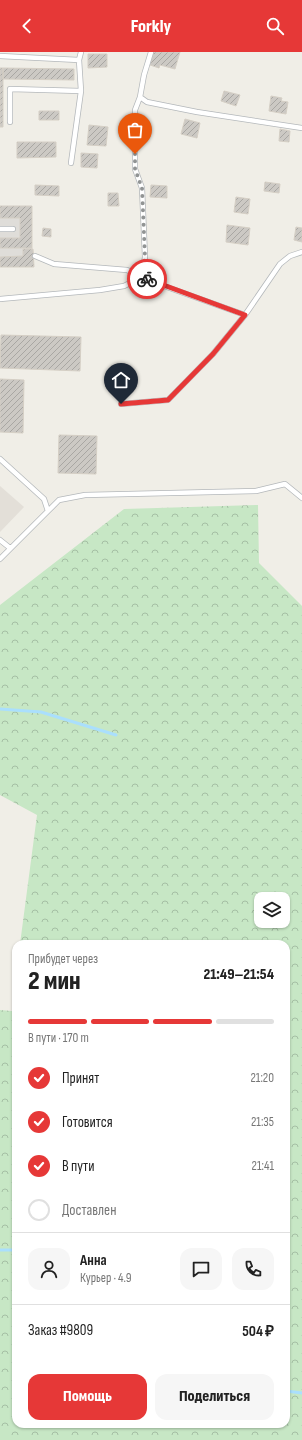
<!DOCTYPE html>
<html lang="ru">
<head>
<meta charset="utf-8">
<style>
  :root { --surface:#fff; --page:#f6f6f6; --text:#222; --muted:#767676; --line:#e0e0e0; --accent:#e63837 }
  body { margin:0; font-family:"Sofia Sans Condensed",sans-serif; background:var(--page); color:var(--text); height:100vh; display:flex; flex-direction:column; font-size:15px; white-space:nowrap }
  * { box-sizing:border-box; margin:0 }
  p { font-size:13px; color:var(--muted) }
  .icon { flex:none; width:22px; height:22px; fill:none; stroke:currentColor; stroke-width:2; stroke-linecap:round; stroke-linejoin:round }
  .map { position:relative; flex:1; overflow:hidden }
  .sheet { position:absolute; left:12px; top:888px; width:278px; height:488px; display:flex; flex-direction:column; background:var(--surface); border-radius:12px; box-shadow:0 1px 3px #0004 }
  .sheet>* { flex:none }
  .fabs { position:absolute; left:254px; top:840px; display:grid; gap:8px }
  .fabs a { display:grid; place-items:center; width:36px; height:36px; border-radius:8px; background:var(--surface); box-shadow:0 1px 3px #0004; font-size:20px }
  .pin { position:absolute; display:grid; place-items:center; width:34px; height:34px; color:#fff; margin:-41px -17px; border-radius:50% 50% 50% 0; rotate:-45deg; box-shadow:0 0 4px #0007 }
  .pin .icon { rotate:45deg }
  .courier { position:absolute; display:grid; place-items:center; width:40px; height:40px; margin:-20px; border:3px solid #e63837; border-radius:50%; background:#fff; color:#222; box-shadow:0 1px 5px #0007 }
  .overview em { font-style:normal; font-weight:800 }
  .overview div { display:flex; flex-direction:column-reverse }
  .overview { display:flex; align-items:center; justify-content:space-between; height:68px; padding:0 16px }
  h1 { font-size:26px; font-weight:800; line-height:30px }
  .bar { display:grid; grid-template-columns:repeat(4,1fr); gap:6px 4px; align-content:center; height:48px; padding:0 16px }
  .bar i { height:5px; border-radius:3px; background:var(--line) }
  .bar .active { background:var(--accent) }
  .bar p { grid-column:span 4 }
  .line { display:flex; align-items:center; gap:10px; padding:0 16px; border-top:1px solid var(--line) }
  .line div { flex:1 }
  .round { display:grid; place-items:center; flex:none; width:42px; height:42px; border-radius:12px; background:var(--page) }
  ol { padding:0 16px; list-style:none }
  li { display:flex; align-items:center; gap:12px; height:44px }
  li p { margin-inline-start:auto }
  li .icon { padding:4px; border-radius:50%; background:var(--accent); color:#fff; stroke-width:4 }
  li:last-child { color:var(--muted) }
  li i { width:22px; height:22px; border:2px solid var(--line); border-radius:50% }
  .button { display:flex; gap:8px; margin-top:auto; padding:8px 16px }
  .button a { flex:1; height:46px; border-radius:12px; background:var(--accent); color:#fff; font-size:16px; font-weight:800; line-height:46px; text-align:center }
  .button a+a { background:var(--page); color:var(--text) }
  header { display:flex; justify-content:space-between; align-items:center; height:52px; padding:0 16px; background:var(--accent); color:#fff; font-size:18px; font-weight:800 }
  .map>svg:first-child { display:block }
</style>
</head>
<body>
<header><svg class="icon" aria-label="back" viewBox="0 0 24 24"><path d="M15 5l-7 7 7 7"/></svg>Forkly<svg class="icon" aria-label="search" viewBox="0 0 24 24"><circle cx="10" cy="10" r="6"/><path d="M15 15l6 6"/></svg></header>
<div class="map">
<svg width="302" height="1388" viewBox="0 0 302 1388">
  <defs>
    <pattern id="forest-crowns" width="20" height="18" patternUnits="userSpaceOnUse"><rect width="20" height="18" fill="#c7e7c5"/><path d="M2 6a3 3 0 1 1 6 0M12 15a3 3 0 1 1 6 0" fill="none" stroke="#a5bfa4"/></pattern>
    <pattern id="building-hatch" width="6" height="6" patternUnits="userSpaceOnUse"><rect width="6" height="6" fill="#ccc9c4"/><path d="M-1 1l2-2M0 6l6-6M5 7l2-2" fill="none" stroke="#a9a7a3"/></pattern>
  </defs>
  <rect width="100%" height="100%" fill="#f0eee7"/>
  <path fill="#dfddd9" d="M0,154h32v42l1,1 1,18h-34z"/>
  <path fill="#e3dfd8" d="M0,434l24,21 -24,25z"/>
  <path fill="url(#forest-crowns)" fill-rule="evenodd" d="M258,453l1,58 43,43v834h-302v-430l12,1 4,-32v445h270v-480h-266l17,-129 -37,-20v-190l124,-96zM261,847h22v22h-22z"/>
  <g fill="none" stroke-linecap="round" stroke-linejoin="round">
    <path stroke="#aadffd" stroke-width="3" d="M0,657l41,3 75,23
      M0,1198h16
      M286,1339l16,2"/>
  </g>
  <path fill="url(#building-hatch)" stroke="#d5cfc5" d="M154,0h26l-5,17 -15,-4 -1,3 -9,-3z
    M88,2h19v13l-19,1z
    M0,16h3v59h-3z
    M3,16l71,1v11l-71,-1z
    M224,39l16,4 -4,11 -15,-5z
    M271,44l11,2 -1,3 7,1 -2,12 -17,-3z
    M39,59h20v9h-20z
    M185,67l15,4 -3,15 -16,-4z
    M89,73l19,2 -2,19 -19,-1z
    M280,77l10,2 -1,11 -10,-1z
    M17,90h39v15l-39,1z
    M81,101l17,1 -1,14 -16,-1z
    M265,130l15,2 -1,9 -15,-2z
    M35,133l24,1v10l-24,-1z
    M151,133l16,1v12l-17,-1z
    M108,141h10l1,13h-11z
    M236,145l14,2 -2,15 -14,-2z
    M0,154h32v42h-32v-10h20v-20h-20z
    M227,173l23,3 -2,17 -22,-3z
    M296,175l6,1v14l-8,-2z
    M43,176l8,1v8l-9,-1z
    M23,197h10l1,18h-34v-10l23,-1z
    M1,283l80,2 -1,34 -80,-3z
    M0,327l24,1 -1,53 -23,-1z
    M59,383l38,1 -1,38 -38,-1z"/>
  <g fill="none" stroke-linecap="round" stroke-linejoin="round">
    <defs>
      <path id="lane" d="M0,4l79,4
        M140,45l4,-22 7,-23
        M10,70v-33l71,2
        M71,111l10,-72 -2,-31 2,-8
        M0,177h13
        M35,204l19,8 73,6 15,7 3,-20 -3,-69 -7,-19v-59l5,-13 7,5 50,10 105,16
        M0,247l100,-9 24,-4 18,-9 11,5 92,33
        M121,352l47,-4 45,-46 32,-39 35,-51 10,-8 12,-4
        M0,407l44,40 4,12 -48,48
        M48,459l11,-11 26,-5 171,-4 29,-7 17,14
        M0,488l10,8"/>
    </defs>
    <use href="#lane" stroke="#b4b8bb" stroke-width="6"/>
    <use href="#lane" stroke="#fff" stroke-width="4.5"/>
  </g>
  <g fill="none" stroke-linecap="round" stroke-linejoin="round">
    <path stroke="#919494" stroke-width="4" stroke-dasharray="0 7.2" d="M135,102v15l7,19 3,69 -3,20 5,2"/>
    <path stroke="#e63837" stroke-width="5" d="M121,352l47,-4 45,-46 32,-39 -98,-36"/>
  </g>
</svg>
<div class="fabs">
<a><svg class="icon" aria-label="layers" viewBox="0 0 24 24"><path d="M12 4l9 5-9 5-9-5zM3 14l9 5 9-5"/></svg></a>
</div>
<div class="pin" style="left:135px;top:102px;background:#ea580c"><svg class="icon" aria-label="bag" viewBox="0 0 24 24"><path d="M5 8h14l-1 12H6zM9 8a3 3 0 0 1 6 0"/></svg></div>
<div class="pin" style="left:121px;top:352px;background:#1f2937"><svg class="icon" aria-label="home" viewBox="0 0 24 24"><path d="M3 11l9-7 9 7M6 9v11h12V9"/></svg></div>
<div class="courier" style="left:147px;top:227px"><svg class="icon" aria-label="bike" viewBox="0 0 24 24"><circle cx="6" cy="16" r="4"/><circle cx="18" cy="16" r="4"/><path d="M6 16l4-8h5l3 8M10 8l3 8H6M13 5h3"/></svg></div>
<section class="sheet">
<div class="overview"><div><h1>2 мин</h1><p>Прибудет через</p></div><em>21:49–21:54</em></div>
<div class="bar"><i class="active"></i><i class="active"></i><i class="active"></i><i></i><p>В пути · 170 m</p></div>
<ol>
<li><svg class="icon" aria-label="check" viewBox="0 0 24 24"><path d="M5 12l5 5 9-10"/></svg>Принят<p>21:20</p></li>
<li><svg class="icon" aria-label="check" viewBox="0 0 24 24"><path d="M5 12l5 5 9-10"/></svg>Готовится<p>21:35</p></li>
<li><svg class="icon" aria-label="check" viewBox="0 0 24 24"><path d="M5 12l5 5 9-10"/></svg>В пути<p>21:41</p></li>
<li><i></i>Доставлен</li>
</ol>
<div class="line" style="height:72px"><a class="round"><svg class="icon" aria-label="person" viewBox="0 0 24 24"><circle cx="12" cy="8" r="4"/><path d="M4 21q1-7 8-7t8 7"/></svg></a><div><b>Анна</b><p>Курьер · 4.9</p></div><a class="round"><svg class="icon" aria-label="chat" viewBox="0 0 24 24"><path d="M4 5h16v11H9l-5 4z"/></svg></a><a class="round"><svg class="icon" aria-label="phone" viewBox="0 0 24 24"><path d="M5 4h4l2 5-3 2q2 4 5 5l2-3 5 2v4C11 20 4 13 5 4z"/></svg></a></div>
<div class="line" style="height:52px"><div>Заказ #9809</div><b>504 ₽</b></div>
<div class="button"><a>Помощь</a><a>Поделиться</a></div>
</section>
</div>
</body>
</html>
